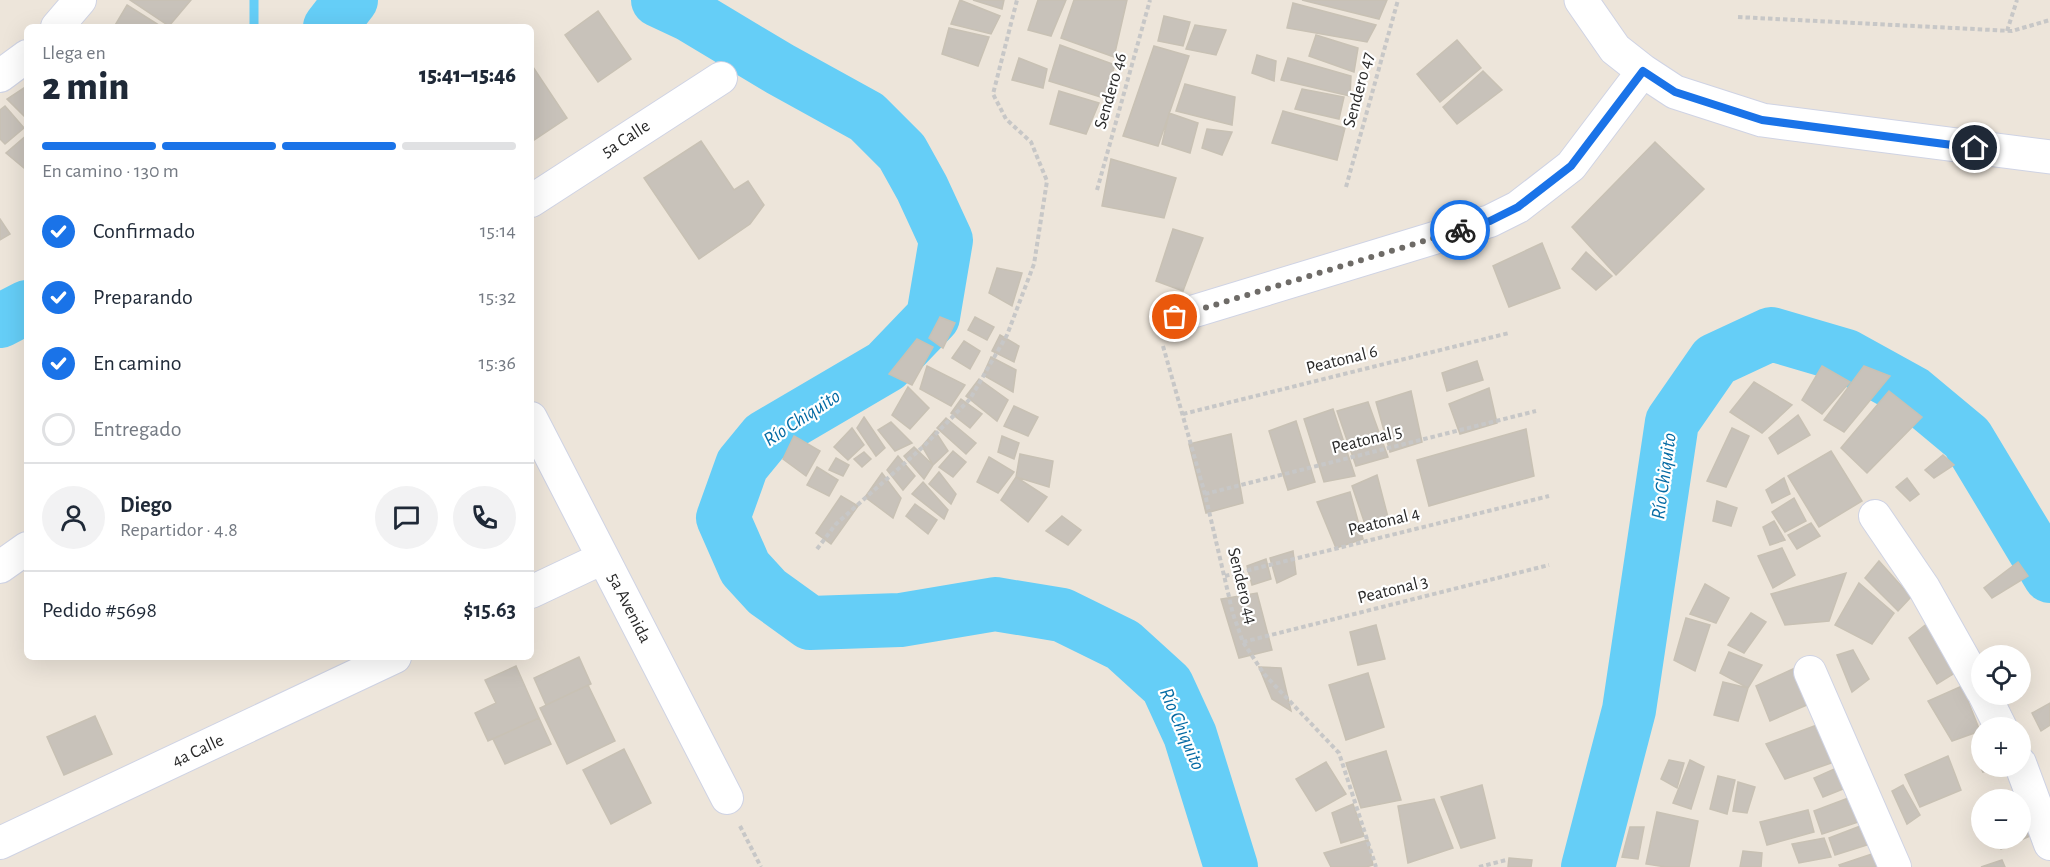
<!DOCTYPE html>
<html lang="es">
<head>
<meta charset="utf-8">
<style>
  :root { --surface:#fff; --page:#f2f2f3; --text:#1f2937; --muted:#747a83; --line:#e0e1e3; --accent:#1a73e8 }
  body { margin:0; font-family:"Alegreya Sans",sans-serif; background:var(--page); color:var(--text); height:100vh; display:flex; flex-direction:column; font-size:22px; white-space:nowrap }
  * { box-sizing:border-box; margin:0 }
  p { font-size:20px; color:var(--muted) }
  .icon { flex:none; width:33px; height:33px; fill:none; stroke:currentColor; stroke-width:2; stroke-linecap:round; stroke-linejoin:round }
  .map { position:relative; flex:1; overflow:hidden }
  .panel { position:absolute; left:24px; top:24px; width:510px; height:636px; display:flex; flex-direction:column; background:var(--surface); border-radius:9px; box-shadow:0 6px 24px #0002 }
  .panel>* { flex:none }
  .controls { position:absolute; left:1971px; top:645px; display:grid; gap:12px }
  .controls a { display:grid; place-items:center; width:60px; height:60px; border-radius:50%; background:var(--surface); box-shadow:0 6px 24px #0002; font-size:30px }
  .pin { position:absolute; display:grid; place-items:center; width:51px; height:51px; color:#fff; margin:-26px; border:3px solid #fff; border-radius:50%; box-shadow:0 2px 6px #0007 }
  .courier { position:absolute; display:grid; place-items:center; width:60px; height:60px; margin:-30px; border:4px solid #1a73e8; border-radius:50%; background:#fff; color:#222; box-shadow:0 2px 8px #0007 }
  .head em { font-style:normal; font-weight:800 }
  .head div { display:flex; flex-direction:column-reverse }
  .head { display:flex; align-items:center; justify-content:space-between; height:102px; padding:0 18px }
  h1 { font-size:39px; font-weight:800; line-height:45px }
  .bar { display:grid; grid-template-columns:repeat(4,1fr); gap:9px 6px; align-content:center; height:72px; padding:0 18px }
  .bar i { height:8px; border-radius:4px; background:var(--line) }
  .bar .selected { background:var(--accent) }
  .bar p { grid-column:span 4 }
  .line { display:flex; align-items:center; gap:15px; padding:0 18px; border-top:2px solid var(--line) }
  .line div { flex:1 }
  .round { display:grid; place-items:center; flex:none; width:63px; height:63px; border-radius:32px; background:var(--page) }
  ol { padding:0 18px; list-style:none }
  li { display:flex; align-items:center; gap:18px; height:66px }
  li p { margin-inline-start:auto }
  li .icon { padding:6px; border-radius:50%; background:var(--accent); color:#fff; stroke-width:4 }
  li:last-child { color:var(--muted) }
  li i { width:33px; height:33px; border:3px solid var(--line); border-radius:50% }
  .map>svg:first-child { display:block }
</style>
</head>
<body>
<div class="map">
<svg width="2050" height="867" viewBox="0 0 2050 867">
  <rect width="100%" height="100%" fill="#ede5da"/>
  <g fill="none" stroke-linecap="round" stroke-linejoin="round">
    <path stroke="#65cef7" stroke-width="9" d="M254,0v27"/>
    <path stroke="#65cef7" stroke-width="54" d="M658,0l32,15 90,54 87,48 35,35 20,36 24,52 -13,77 -47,49 -121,71 -23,28 -19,53 22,50 22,24 43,31 90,-3 95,-16 67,11 61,30 44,40 23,50 41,132
      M330,27l21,-27
      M0,321l27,-14
      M1588,867l41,-157 43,-288 43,-62 56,-26 75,22 67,37 54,45 83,138"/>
  </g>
  <path fill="#c8c2ba" stroke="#c8c1b4" stroke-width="1.5" d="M130,0h61l-22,26z
    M960,0l40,16 -9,18 -40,-10z
    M973,0h31l-2,9z
    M1038,0h28l-15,36 -23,-6z
    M1074,0h53l-13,57 -53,-19z
    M1302,0h85l-8,19z
    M1293,3l83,22 -9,17 -80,-14z
    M127,5l35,22h-48z
    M598,11l33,48 -33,23 -33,-47z
    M1164,16l26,6 -7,24 -25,-5z
    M1195,25l31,5 -10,25 -30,-6z
    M949,28l40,9 -11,29 -36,-12z
    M1316,35l42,13 -4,24 -45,-16z
    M1457,40l24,28 -41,34 -23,-28z
    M1060,45l55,20 -11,33 -55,-17z
    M1154,46l35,10 -31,90 -35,-10z
    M1257,55l19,6 -2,20 -22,-8z
    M1019,58l28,11 -4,19 -31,-8z
    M1288,58l63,18 -1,20 -69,-16z
    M531,64l36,54 -36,24z
    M1483,71l19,19 -45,34 -14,-17z
    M1185,84l50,13 -3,28 -56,-14z
    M27,86v33l-20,-20z
    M1302,89l42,8 -5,22 -44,-10z
    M1059,91l40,12 -13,31 -36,-10z
    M5,106l19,22 -19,16 -5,-5v-29z
    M1283,111l62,17 -8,32 -65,-17z
    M1169,113l29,10 -8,30 -28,-9z
    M1207,129l25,3 -10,23 -20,-7z
    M27,135v30l-3,3 -18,-15z
    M701,141l33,49 14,-9 16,24 -14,19 -51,35 -55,-81z
    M1655,142l49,47 -88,86 -44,-48z
    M1111,159l65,19 -12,40 -62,-12z
    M0,219l10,15 -10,6z
    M1173,229l30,9 -20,53 -27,-10z
    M1542,243l18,45 -51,19 -16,-41z
    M1586,252l26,24 -16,14 -24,-21z
    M997,268l25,5 -10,33 -23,-13z
    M940,317l15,6 -12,25 -14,-10z
    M975,317l19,10 -7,13 -19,-10z
    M1000,335l19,11 -5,16 -22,-11z
    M917,339l16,8 -21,38 -23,-11z
    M964,341l16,10 -10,18 -18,-11z
    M991,357l25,13 -3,22 -30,-17z
    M1477,361l6,19 -36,11 -5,-18z
    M927,366l38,19 -14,21 -31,-17z
    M1822,366l28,16 -28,32 -20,-14z
    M1864,366l26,10 -46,56 -20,-12z
    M979,379l29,21 -11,21 -31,-25z
    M1754,382l38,23 -30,28 -32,-21z
    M908,387l21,21 -19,21 -18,-14z
    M1489,388l8,35 -37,11 -11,-30z
    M1411,391l11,51 -32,10 -14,-50z
    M1889,391l33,26 -55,56 -26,-25z
    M961,399l21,15 -12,14 -19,-15z
    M1368,402l20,55 -32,9 -19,-55z
    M1014,406l24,11 -10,19 -24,-10z
    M1333,409l22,67 -31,6 -20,-63z
    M1798,415l12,20 -32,19 -9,-16z
    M864,417l21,31 -9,8 -19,-28z
    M946,418l30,25 -10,11 -29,-26z
    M1296,421l19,61 -27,8 -19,-59z
    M891,422l21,21 -17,8 -17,-21z
    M852,428l12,17 -16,15 -14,-13z
    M1732,428l17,8 -23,51 -19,-6z
    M1526,429l8,47 -105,30 -12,-46z
    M935,431l13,20 -15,14 -11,-19z
    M1231,434l12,69 -37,10 -17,-69z
    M794,436l26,15 -14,25 -23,-17z
    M1002,436l17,7 -5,16 -16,-7z
    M914,447l19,18 -9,14 -20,-23z
    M953,451l13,11 -13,15 -14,-10z
    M1831,451l31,50 -43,26 -31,-51z
    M864,452l7,7 -9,8 -8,-8z
    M1020,454l33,7 -4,26 -33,-10z
    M1943,455l11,10 -20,13 -9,-8z
    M898,456l17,20 -12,14 -16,-20z
    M989,457l25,15 -16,21 -21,-11z
    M836,458l13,7 -6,11 -14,-6z
    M817,467l21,13 -9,16 -22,-11z
    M939,472l17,22 -5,10 -22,-20z
    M882,473l19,25 -8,20 -28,-21z
    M1377,475l12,46 -22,9 -15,-44z
    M1016,477l31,20 -19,25 -27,-22z
    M1784,478l6,16 -18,9 -6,-13z
    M1907,478l12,16 -9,7 -14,-14z
    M923,482l25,28 -4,9 -32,-25z
    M1350,492l13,47 -27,9 -19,-46z
    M841,496l17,10 -27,38 -15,-11z
    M1794,498l12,23 -21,11 -13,-20z
    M1717,501l20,7 -6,18 -18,-5z
    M915,504l22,16 -9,14 -22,-18z
    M1062,516l19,14 -13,15 -22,-14z
    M1774,521l11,19 -15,5 -7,-18z
    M1811,523l9,13 -23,13 -9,-14z
    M1782,548l13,27 -22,13 -15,-32z
    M1293,551l3,23 -19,9 -7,-25z
    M1266,559l5,20 -19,6 -5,-19z
    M1879,561l32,36 -13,14 -33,-33z
    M2018,562l10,14 -36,22 -8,-10z
    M1846,573l-17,48 -44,4 -14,-31z
    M1859,583l35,30 -22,31 -37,-19z
    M1705,584l24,14 -13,25 -26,-9z
    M1257,593l15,57 -33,8 -18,-59z
    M1751,613l15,9 -22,31 -16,-8z
    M1686,618l24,7 -15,46 -21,-11z
    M1929,622l29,49 -21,13 -28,-46z
    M1376,625l9,34 -27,6 -8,-33z
    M1853,650l16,29 -17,13 -15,-37z
    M1729,652l33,13 -14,23 -28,-15z
    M579,657l12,27 -45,21 -12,-27z
    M516,666l23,52 -51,23 -13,-28 21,-10 -11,-23z
    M1259,667l22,1 10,43 -19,-12z
    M1795,668l14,36 -39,17 -14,-35z
    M1368,673l16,54 -38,13 -17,-55z
    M1723,682l25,6 -10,33 -24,-6z
    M588,685l27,56 -48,23 -27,-56z
    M1962,686l18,45 -28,10 -24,-40z
    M2050,703v22l-9,6 -9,-18z
    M95,716l17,38 -48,21 -17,-38z
    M539,718l12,26 -46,20 -12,-25z
    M1817,725l20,36 -52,18 -19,-35z
    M624,749l27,54 -40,21 -28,-54z
    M1386,751l15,49 -40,8 -15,-45z
    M1948,756l13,34 -41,17 -15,-32z
    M1982,758v8h18l-17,6 -6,-12z
    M1669,760l15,3 -7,25 -16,-9z
    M1690,760l14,7 -13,42 -18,-6z
    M1326,762l20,32 -30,17 -20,-32z
    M1841,766l7,21 -25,10 -9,-19z
    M1718,776l17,4 -8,34 -17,-5z
    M1738,782l17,5 -8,26 -14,-2z
    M1482,785l13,53 -34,10 -20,-51z
    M1903,785l17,30 -13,9 -15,-33z
    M1851,797l10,24 -39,13 -8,-23z
    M1434,799l19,49 -45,15 -10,-57z
    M2020,803l23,27 -42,19 -6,-11h25z
    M1353,804l11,32 -23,7 -9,-30z
    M1808,810l6,22 -47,13 -7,-23z
    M1657,812l41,9 -9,46h-23l-20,-3z
    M1863,825l7,19 -35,11 -6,-17z
    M1630,827h14l-6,32 -16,-2z
    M1824,838l7,19 -32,6 -7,-19z
    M1368,840l5,25 -7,2h-35l-7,-14z
    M1743,851l19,2 -1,14h-21z
    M1872,854l5,13h-37l-1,-2z
    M1509,858l23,2 -1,7h-23z
    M2002,860l3,7h-24z"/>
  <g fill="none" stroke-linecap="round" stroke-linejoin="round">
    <defs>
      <path id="minor" d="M57,27l23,-27
        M0,76l27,-20
        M531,201l190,-123
        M1175,317l315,-96 28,-14 53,-41 72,-95
        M531,418l196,380
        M1875,516l49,72 58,103
        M0,567l27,-19
        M531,592l72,-34
        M1810,672l85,195
        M1984,694l17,34
        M2020,763l30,81
        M0,843l395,-186"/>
      <path id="tertiary" d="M1581,0l34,49 28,22 32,21 87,28 288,37"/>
    </defs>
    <use href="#minor" stroke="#cfd3e4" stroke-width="34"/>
    <use href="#tertiary" stroke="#cfd3e4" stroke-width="35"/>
    <path stroke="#c7c7c7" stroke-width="4" stroke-dasharray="4.5 3" stroke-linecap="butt" d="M1738,17l274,14 38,-11
      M2007,31l10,-31
      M1346,187l52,-187
      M1097,190l53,-190
      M1163,346l42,148 28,120 10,28 21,32 75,79 37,114
      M1183,414l326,-81
      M1205,494l331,-83
      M817,549l19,-25 88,-78 46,-47 37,-64 27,-71 13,-83 -16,-39 -25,-23 -13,-25 24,-94
      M1225,576l324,-80
      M1243,642l306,-77
      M740,826l21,41
      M1479,867l27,-7"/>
    <use href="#minor" stroke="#fff" stroke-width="32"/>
    <use href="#tertiary" stroke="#fff" stroke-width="33"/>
  </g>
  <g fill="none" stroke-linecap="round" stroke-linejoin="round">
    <path stroke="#6e6b67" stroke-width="6" stroke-dasharray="0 10.8" d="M1175,317l285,-87"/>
    <path stroke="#1a73e8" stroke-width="8" d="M1460,230l30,-9 28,-14 53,-41 72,-95 32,21 87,28 213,28"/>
  </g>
  <g text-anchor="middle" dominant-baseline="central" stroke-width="4.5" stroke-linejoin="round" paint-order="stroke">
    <g font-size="18" fill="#292929" stroke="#fff">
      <text transform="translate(1359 90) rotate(-75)">Sendero 47</text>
      <text transform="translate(1111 91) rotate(-74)">Sendero 46</text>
      <text transform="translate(626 139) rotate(-33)">5a Calle</text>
      <text transform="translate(1342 360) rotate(-14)">Peatonal 6</text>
      <text transform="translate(1367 440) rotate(-14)">Peatonal 5</text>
      <text transform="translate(1384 522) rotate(-14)">Peatonal 4</text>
      <text transform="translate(1242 586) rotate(76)">Sendero 44</text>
      <text transform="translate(1393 590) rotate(-14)">Peatonal 3</text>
      <text transform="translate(629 608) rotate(63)">5a Avenida</text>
      <text transform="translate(198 751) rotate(-25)">4a Calle</text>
    </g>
    <g font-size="20" font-style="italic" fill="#046aa3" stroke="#fff">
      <text transform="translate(802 418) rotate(-33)">Río Chiquito</text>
      <text transform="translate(1664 476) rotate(-82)">Río Chiquito</text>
      <text transform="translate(1182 729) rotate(67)">Río Chiquito</text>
    </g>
  </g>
</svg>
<div class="controls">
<a><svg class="icon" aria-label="locate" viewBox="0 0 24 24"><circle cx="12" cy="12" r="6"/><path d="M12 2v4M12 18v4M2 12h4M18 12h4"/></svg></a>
<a>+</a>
<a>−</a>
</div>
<div class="pin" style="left:1175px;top:317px;background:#ea580c"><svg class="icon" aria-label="bag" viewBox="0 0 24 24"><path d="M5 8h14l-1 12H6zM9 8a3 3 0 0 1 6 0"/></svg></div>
<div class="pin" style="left:1975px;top:148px;background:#1f2937"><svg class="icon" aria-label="home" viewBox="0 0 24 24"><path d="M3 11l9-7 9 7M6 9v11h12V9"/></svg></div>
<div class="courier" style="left:1460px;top:230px"><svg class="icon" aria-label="bike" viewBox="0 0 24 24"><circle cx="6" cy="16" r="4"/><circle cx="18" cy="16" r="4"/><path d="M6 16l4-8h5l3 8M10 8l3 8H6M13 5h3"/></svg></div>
<section class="panel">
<div class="head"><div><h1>2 min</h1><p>Llega en</p></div><em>15:41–15:46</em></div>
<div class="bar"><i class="selected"></i><i class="selected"></i><i class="selected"></i><i></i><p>En camino · 130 m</p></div>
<ol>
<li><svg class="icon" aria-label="check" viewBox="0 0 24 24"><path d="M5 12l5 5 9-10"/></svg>Confirmado<p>15:14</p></li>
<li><svg class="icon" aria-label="check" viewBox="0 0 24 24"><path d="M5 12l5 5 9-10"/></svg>Preparando<p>15:32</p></li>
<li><svg class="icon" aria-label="check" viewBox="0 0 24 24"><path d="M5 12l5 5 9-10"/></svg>En camino<p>15:36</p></li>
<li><i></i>Entregado</li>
</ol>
<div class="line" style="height:108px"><a class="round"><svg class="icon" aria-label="person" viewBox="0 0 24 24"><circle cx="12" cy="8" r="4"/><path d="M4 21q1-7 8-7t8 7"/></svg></a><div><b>Diego</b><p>Repartidor · 4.8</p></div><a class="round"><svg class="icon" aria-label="chat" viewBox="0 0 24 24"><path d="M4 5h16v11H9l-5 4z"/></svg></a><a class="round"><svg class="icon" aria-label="phone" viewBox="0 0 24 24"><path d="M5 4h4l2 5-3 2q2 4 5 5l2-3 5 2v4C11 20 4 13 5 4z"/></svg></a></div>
<div class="line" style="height:78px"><div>Pedido #5698</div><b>$15.63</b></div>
</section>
</div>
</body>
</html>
